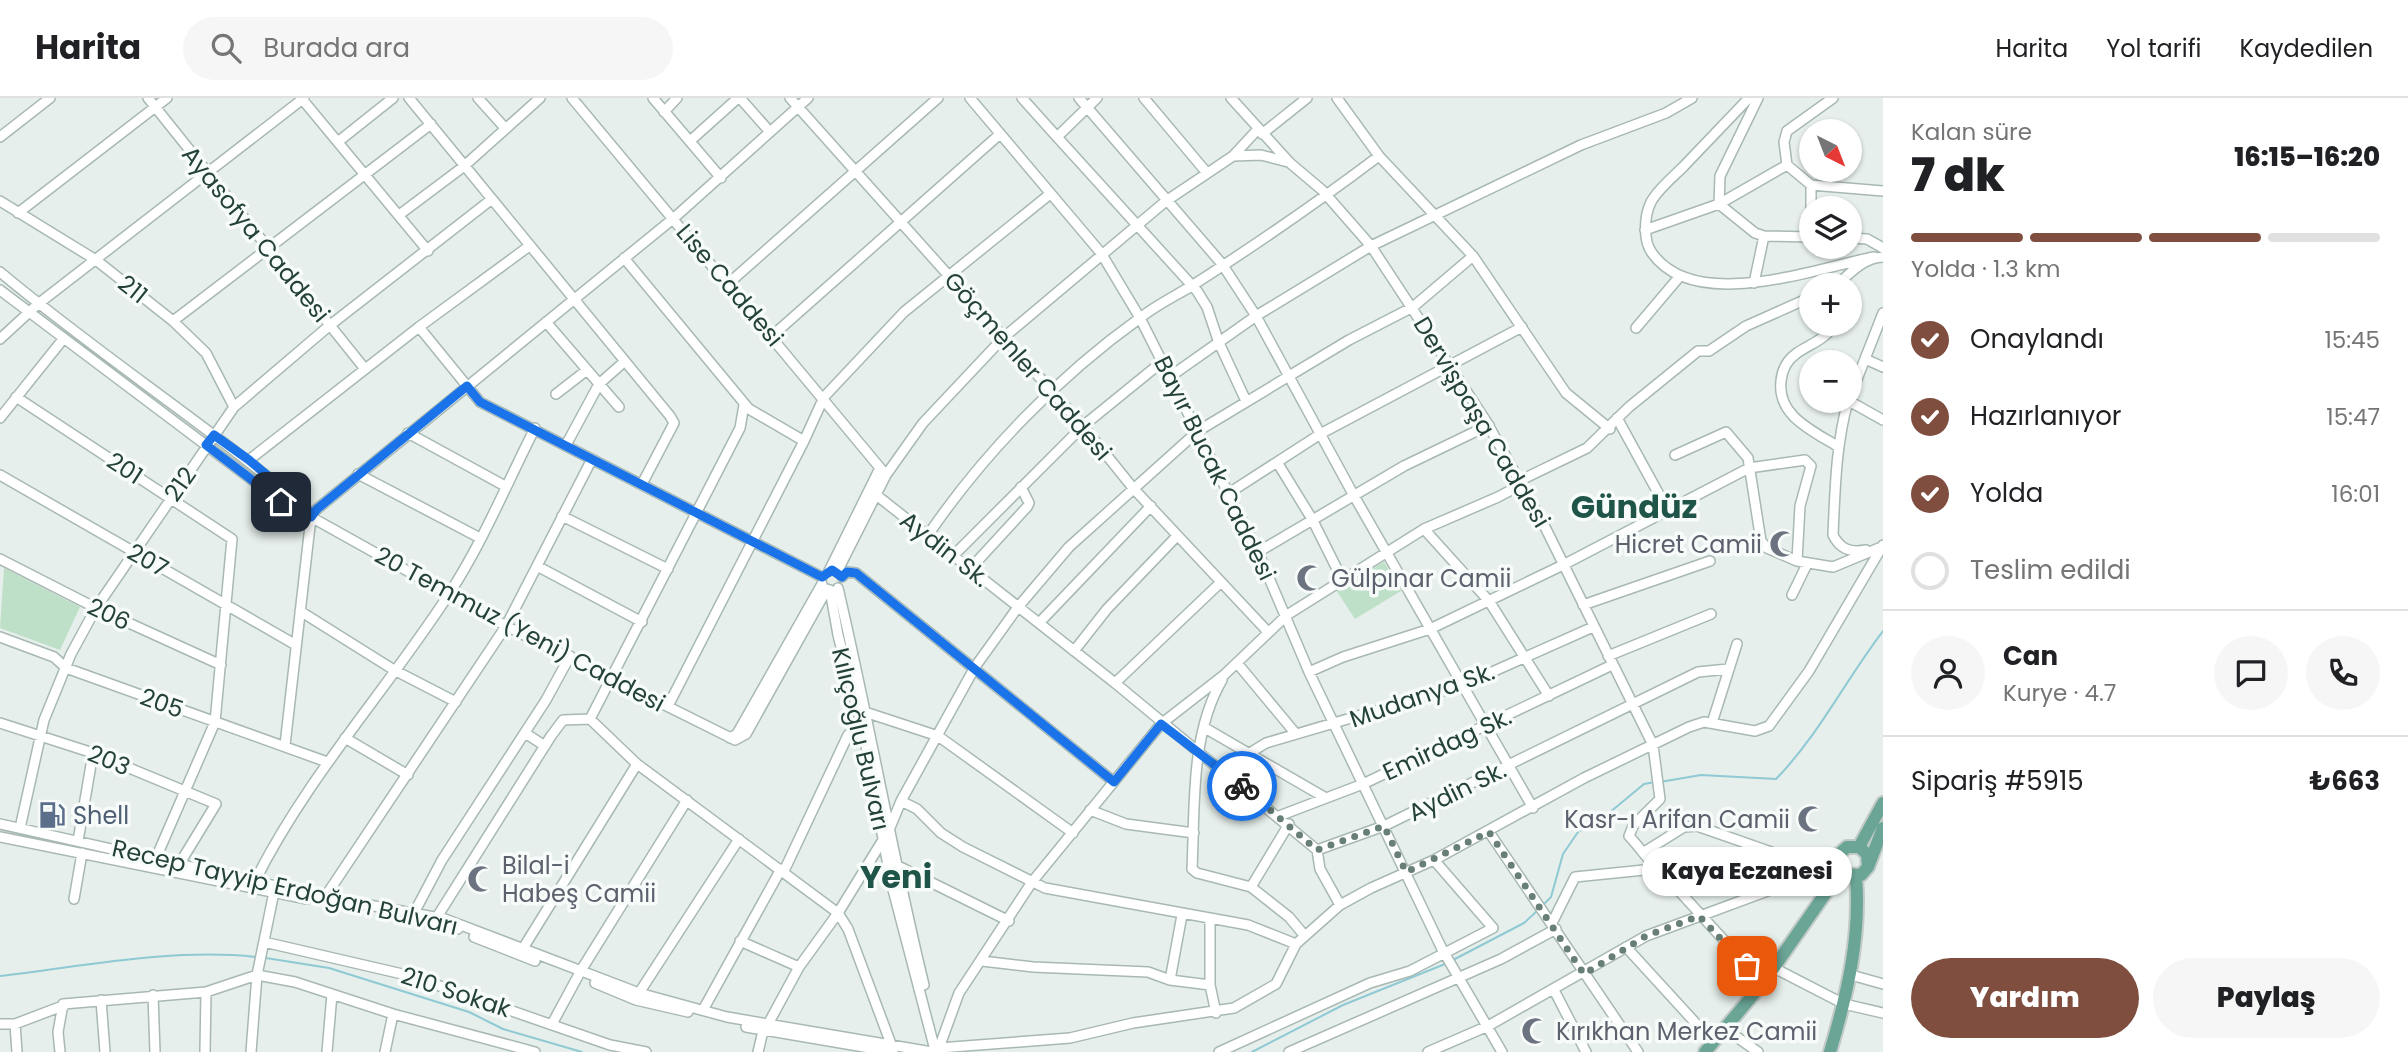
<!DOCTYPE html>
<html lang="tr">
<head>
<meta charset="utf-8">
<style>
  :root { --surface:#fff; --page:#f6f6f6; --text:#202124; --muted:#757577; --line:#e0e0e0; --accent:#7f4e3f }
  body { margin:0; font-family:Poppins,sans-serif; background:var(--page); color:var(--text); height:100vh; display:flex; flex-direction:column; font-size:26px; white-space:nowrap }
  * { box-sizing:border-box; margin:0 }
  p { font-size:23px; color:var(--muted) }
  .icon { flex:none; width:38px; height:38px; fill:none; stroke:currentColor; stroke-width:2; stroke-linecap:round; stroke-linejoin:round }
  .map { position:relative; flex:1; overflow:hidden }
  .drawer { display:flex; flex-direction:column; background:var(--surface); width:525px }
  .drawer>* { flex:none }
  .needle { width:46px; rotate:138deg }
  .controls { position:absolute; left:1799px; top:21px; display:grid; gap:14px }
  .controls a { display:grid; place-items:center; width:63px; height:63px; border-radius:50%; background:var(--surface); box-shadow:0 2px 5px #0004; font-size:35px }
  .pin { position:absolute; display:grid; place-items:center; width:60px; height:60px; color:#fff; margin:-30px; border-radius:14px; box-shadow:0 4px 10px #0006 }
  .courier { position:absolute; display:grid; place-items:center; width:70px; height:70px; margin:-35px; border:5px solid #1a73e8; border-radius:50%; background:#fff; color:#222; box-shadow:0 2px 9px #0007 }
  .bubble { position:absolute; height:49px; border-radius:24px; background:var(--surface); box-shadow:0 2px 5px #0004; font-size:23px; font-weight:800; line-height:49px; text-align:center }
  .head em { font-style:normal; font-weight:800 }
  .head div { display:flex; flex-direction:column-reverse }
  .head { display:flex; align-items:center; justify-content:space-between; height:119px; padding:0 28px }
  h1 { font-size:46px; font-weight:800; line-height:52px }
  .bar { display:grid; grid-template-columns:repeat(4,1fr); gap:10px 7px; align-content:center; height:84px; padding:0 28px }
  .bar i { height:9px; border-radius:5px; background:var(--line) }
  .bar .on { background:var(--accent) }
  .bar p { grid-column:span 4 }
  .line { display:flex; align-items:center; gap:18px; padding:0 28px; border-top:2px solid var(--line) }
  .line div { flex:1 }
  .round { display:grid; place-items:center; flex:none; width:74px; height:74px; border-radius:37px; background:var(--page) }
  ol { padding:0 28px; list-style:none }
  li { display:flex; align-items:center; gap:21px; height:77px }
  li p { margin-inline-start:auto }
  li .icon { padding:7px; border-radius:50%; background:var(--accent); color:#fff; stroke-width:4 }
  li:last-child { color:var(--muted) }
  li i { width:38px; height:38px; border:4px solid var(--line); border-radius:50% }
  .primary-button { display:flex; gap:14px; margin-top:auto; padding:14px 28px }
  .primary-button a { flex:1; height:80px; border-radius:42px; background:var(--accent); color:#fff; font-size:28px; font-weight:800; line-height:80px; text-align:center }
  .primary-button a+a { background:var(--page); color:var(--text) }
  header { display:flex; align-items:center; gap:42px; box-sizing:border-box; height:98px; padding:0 35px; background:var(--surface); border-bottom:2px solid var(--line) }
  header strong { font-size:33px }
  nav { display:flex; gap:38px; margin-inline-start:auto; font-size:24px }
  .search { width:490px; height:63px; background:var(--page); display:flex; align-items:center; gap:18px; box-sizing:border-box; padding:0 24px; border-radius:38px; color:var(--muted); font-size:26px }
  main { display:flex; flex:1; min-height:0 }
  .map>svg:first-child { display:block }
</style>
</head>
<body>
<header>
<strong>Harita</strong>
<div class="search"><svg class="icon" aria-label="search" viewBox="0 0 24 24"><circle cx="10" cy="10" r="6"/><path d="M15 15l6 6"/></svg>Burada ara</div>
<nav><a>Harita</a><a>Yol tarifi</a><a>Kaydedilen</a></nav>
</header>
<main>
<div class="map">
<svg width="1883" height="954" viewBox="0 0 1883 954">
  <rect width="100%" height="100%" fill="#e6efeb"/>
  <path fill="#bfe0c8" d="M1384,464l17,29 -46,28 -19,-29z
    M4,470l76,39 -20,43 -60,-22z"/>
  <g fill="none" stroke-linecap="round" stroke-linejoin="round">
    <path stroke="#8ec9d4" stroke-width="2" d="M1660,684l41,-7 75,4c43,-44 70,-100 107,-148
      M1542,808l9,-9 12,-43 15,-22 31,-19 35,-29 11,-2
      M266,860l63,10 140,44 34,17 79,23
      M1453,862l71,-37 14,-13
      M0,878c84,-10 172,-28 257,-19
      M1252,954l91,-47 102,-41"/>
    <defs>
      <path id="minor" d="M148,0l217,271
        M409,0l261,318 4,7 -32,61
        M478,0l27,30
        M572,0l314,377
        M653,0l68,80
        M740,0l30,34
        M790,0l293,328 50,62 135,144
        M970,0l131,155 39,65 118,234 51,120 133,277 60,103
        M1022,0l35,39
        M1079,0l143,166 34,52 97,178 180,314
        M1097,0l-40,39 140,154 10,16 12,36 27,58
        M1144,0l63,75
        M1231,0l59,65 32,27 49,56 115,175 59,106 108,218 7,54 -27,27 -4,10c14,15 24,32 40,44l94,103
        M1337,0l42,58 94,100 93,137 44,36
        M1749,0c-22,23 -44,46 -66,69 -10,10 -25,22 -32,35 -7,14 -8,39 1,51 43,61 164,15 222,4
        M1758,0l-38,78 -1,28 36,29 9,3 47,1
        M1833,0l-46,33 -3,11 3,23 24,20 72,6
        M302,1l126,152
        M664,14l13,-14
        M1262,36l45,-36
        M0,39l50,-39
        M339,43l54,-43
        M690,43l48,-43
        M1233,58l28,-1 27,7
        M1811,87v52
        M0,103l96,59 77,61 33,32 28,54
        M18,115l149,-115
        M399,117l64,-48 77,-69
        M1645,132l74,-26 68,-39
        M1850,140l17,1 16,9
        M624,160l125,151 55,32
        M0,174c99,83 209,154 308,238l3,7
        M729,185l209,-185
        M1754,185l10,-47
        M1837,187c13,-12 28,-28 46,-28
        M0,192l300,226 11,1 195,109 229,114 11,-6 81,-145
        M173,223l258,-197
        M546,224l73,85
        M1834,226c-7,15 -24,20 -37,29 -10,7 -15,16 -16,28 -4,34 30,49 56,65
        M419,229l61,75 342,175
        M1636,230l44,-52
        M772,238l228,-202
        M0,241l38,-35 266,-206
        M1865,261l18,8
        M1171,278l85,-60 115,-70 210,-101 85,-32 26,-15
        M556,296l31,-24
        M16,299l216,142 -17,183 -59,136
        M1850,299l33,-84
        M1848,303c-12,43 -13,88 -15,134 7,14 17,18 33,15
        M1849,303l34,19
        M0,320l64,-80
        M1617,320l51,93
        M408,335l97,53
        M566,347l33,-61 26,-23
        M1675,357l51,-23 22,26 13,83 6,7 30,13
        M249,362l170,-133 109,-80
        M1277,364l35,57 31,62
        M358,376l122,64
        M0,377l296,170
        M1229,395l93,-60 200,-106
        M875,396l240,189 202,167 67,-24 314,-154 30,-3
        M562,418l106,53
        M1424,431l65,72 60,95
        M928,437c56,-82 131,-159 212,-217 15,-12 33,-21 50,-31 64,-41 128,-85 189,-131
        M1258,454l146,-86 85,-41
        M954,457l129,-129 80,-65
        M0,461l96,49 125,57
        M537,468l105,56
        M970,471l57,-62 2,-4 -8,-16
        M829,473l51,-103
        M837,474l49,-97 37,-52 80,-85 163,-137 67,-45 25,-27
        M842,479l5,-5 9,1 258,209
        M838,490c31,132 54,266 86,397
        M830,492l8,45 26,100 27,147 44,168
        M1792,497l15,-31
        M1583,507l127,-44
        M300,513l94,59 62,32
        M1039,525l112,-117
        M0,539l54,20 12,11 261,94
        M1074,553l33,-42 70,-73
        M1608,558l103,-42
        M1237,565l59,71
        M1309,574l34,-15 87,-28 133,-64 186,-97 56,-8 6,6 -11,40 -3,55 36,6 46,-19
        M1222,582c-32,55 -27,128 -30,189l5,4 54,14 38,30 15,18
        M1115,585l105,-100
        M668,608l136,-265 20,-44 80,-85 146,-118
        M868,615l70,23 135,97
        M590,621l150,-291 4,-23
        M0,625l93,30 123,51 -36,59
        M1712,625l25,-79
        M1205,630l119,69
        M525,635l20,13
        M345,640l63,37
        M730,640l7,-4 85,-150
        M285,647l26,-228 6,-8 357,-291 134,-120
        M1248,656l18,-11 197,-58 130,-58
        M901,703l16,8 24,24 22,14 82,41 203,37 48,19
        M1090,712l36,14 68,9
        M1279,718l84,-32 249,-119
        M0,726l325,73 120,22 194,74 88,24 205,35
        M20,730l24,-108 27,-66 25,-46 138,-201 95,-81 163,-127
        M1489,734l149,220
        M0,739l307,62
        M78,743l15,-88
        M1317,752l3,19 20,36
        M1644,754l40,-25 13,-1 103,36 14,10
        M898,768l111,55
        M784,773l64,-136 6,-4 10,4
        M255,783c52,-104 131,-190 194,-287 34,-52 58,-111 86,-166
        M1251,789l38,-63
        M325,799l181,-271 86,-167
        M74,801l8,-46
        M414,815l28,-53 104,-160 24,-44
        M407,819l51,12
        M437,819l114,-181 12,-16 27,-1 47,45 201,149 10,16 43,115
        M1210,821v66l6,28
        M1552,825l23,-46 79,-8
        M474,839l61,24
        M740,843l59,26
        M264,844l147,34 199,69 36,7
        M1626,849l86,94
        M522,852l115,-186
        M982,863l51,6 115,5 22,8 40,5
        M1774,870l70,36 39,9
        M580,874l107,-172
        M1851,877l32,9
        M1170,882l12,-65
        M595,885l41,17 52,12
        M1554,892l32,62
        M639,895l100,-154
        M153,897l2,57
        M101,902l4,52
        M703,912l78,-141
        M393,916l142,38
        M0,926h15l50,-19
        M15,926l2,28
        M552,926l26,-48
        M767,928l32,-59 39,-54 51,-83 12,-29 74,-134 43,-60 51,-60 129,-116 151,-91 64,-33 60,-51
        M746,929l147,25
        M1724,930l34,24
        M939,950l20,-55 73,-111 129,-158 63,-49 63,-60 137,-86 74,-32 17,-9 6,-8 66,-32 42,-41 69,-56h11l37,-25 65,-29
        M939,950l131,-10 63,-15 101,-15 42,-24 20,-40 44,-39 31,-17 63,-28 150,-82 105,-51 15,-5 51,9 14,-5 40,-55 74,-126
        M60,954l-2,-20 5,-28 143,-12 51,-17 38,7 98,32 -8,38
        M205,954l1,-60
        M251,954l6,-77 17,-83
        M327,954l5,-58
        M758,954l5,-21
        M1219,954l151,-69 40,-12 83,-43 -59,-68
        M1289,954l212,-93 55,-30
        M1428,954l60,-26 158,-90 192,-71"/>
      <path id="major" d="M1859,749l24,-44
        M1868,769l-1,-13 -8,-7h-12l-8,7 -1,11 7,9 16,1 7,-8 15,-39
        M1705,954l58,-69 78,-112
        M1830,954c17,-57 31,-115 26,-175"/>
    </defs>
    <use href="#minor" stroke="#a8b8b2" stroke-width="12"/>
    <use href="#major" stroke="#c2cac8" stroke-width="16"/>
    <use href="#minor" stroke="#fff" stroke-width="9"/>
    <use href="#major" stroke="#6aa596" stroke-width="12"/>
  </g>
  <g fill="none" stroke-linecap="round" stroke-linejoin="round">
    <path stroke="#687f78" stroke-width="7" stroke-dasharray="0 12.6" d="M1242,688l75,64 67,-24 22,46 83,-40 95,142 62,-38 53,-20 48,50"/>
    <path stroke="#1a73e8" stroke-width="9" d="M281,404l-75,-57 8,-10 35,25 59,50 3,7 6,-8 150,-123 13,16 342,175 10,-7 10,7 5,-5 9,1 258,209 47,-58 81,62"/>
  </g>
  <defs>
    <symbol id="mosque-bare" viewBox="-9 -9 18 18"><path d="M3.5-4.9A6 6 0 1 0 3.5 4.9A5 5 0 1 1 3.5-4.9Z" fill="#6b7280" stroke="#f7fbf9" stroke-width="2.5" paint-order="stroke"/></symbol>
    <symbol id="fuel-bare" viewBox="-9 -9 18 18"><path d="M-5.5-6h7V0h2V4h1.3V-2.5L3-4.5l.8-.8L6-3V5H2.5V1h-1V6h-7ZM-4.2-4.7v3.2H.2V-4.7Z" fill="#5c6f8a" stroke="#f7fbf9" stroke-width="2.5" paint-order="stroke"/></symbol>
  </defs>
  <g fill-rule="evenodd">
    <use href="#mosque-bare" x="1764" y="427" width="38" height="38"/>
    <use href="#mosque-bare" x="1291" y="461" width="38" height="38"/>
    <use href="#fuel-bare" x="33" y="698" width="38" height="38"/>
    <use href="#mosque-bare" x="1792" y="702" width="38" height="38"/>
    <use href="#mosque-bare" x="462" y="762" width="38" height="38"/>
    <use href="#mosque-bare" x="1516" y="914" width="38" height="38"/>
  </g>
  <g text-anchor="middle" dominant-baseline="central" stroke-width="7" stroke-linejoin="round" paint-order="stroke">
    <g font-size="24" fill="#24423a" stroke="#f7fbf9">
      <text transform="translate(256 136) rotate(51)">Ayasofya Caddesi</text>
      <text transform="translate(730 187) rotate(50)">Lise Caddesi</text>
      <text transform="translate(133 191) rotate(38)">211</text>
      <text transform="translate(1028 268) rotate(49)">Göçmenler Caddesi</text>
      <text transform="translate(1482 324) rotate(59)">Dervişpaşa Caddesi</text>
      <text transform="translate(125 370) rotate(33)">201</text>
      <text transform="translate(1215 370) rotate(64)">Bayır Bucak Caddesi</text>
      <text transform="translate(180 386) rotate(-55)">212</text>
      <text transform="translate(945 451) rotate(38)">Aydin Sk.</text>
      <text transform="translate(148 462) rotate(29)">207</text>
      <text transform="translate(109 516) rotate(25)">206</text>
      <text transform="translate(520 531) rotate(28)">20 Temmuz (Yeni) Caddesi</text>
      <text transform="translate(1422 597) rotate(-19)">Mudanya Sk.</text>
      <text transform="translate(162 605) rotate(20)">205</text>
      <text transform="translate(861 641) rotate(77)">Kılıçoğlu Bulvarı</text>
      <text transform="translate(1447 646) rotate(-25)">Emirdag Sk.</text>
      <text transform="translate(109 662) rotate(22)">203</text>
      <text transform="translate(1457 693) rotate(-26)">Aydin Sk.</text>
      <text transform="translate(285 789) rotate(13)">Recep Tayyip Erdoğan Bulvarı</text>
      <text transform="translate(456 894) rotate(18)">210 Sokak</text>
    </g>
    <g font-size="24" fill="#5b616d" stroke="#f7fbf9" text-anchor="start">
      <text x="1762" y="446" text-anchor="end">Hicret Camii</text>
      <text x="1331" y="480">Gülpınar Camii</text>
      <text x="1790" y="721" text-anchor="end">Kasr-ı Arifan Camii</text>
      <text x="502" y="767">Bilal-i<tspan x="502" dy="28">Habeş Camii</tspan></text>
      <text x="1556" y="933">Kırıkhan Merkez Camii</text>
    </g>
    <g font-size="24" fill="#4e5e75" stroke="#f7fbf9" text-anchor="start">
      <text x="73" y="717">Shell</text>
    </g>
    <g font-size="32" font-weight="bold" fill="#1f5548" stroke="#f7fbf9">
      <text x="1634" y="408">Gündüz</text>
      <text x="896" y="778">Yeni</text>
    </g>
  </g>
</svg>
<div class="controls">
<a><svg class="needle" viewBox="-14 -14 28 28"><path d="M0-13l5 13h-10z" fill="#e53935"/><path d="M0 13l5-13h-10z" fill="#757577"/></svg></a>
<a><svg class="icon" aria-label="layers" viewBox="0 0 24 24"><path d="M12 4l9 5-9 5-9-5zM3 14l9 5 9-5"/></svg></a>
<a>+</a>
<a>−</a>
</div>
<div class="pin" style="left:1747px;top:868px;background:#ea580c"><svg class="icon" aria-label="bag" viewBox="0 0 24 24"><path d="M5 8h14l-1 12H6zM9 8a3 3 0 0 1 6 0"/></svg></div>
<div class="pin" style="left:281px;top:404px;background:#1f2937"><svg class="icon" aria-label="home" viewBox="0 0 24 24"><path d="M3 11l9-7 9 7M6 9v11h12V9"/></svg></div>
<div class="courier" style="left:1242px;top:688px"><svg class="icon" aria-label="bike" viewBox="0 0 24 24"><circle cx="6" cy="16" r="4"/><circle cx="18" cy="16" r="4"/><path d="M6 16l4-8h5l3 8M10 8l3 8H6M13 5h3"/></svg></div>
<div class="bubble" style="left:1642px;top:749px;width:210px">Kaya Eczanesi</div>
</div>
<section class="drawer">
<div class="head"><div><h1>7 dk</h1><p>Kalan süre</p></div><em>16:15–16:20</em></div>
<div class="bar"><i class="on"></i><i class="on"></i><i class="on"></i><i></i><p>Yolda · 1.3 km</p></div>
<ol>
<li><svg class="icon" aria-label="check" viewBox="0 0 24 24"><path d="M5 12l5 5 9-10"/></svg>Onaylandı<p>15:45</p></li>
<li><svg class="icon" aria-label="check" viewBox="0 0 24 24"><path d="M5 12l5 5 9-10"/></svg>Hazırlanıyor<p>15:47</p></li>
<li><svg class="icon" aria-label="check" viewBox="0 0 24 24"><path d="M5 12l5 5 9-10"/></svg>Yolda<p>16:01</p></li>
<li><i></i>Teslim edildi</li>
</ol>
<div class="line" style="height:126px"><a class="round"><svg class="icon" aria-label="person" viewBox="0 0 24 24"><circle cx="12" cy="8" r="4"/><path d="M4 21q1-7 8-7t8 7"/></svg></a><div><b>Can</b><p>Kurye · 4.7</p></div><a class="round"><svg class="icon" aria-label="chat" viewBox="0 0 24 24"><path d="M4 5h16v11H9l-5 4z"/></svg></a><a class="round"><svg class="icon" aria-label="phone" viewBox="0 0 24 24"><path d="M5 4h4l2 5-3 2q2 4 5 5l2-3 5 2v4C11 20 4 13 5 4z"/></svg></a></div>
<div class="line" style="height:91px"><div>Sipariş #5915</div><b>₺663</b></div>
<div class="primary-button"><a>Yardım</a><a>Paylaş</a></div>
</section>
</main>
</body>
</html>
